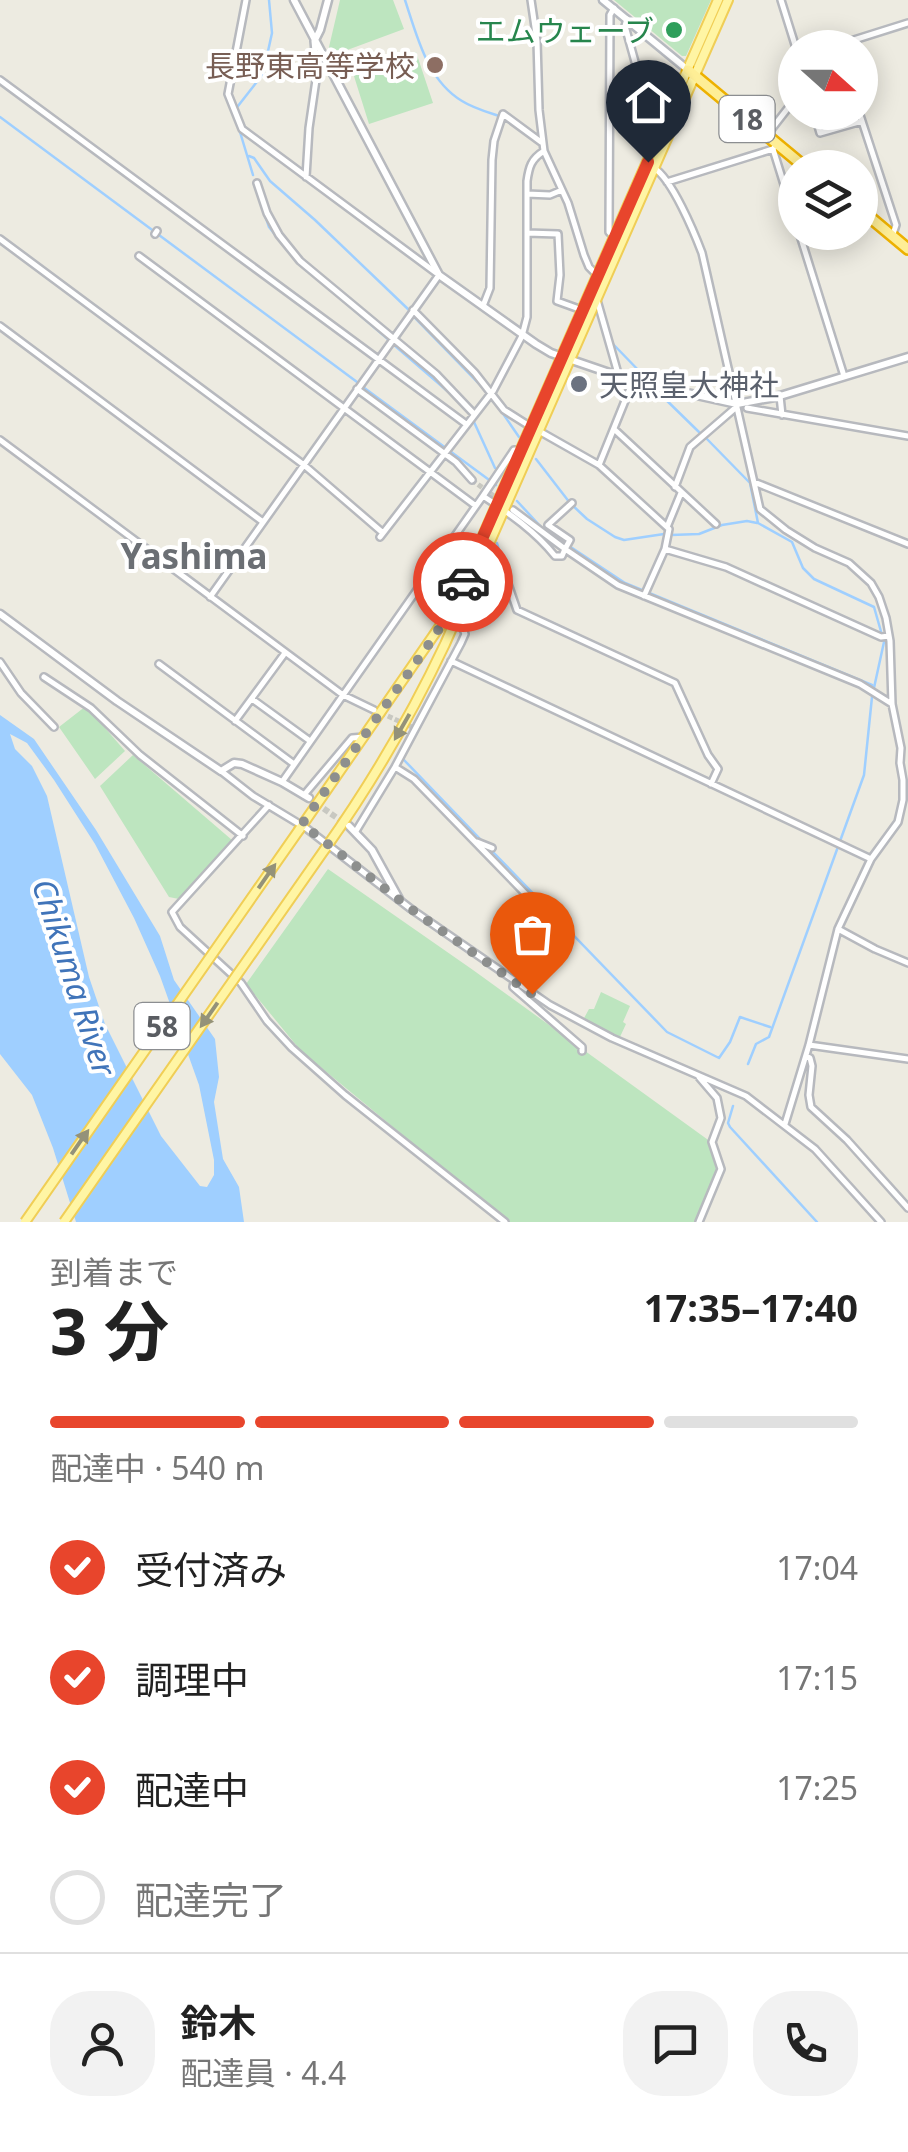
<!DOCTYPE html>
<html lang="ja">
<head>
<meta charset="utf-8">
<style>
  :root { --surface:#fff; --page:#f2f2f2; --text:#222; --muted:#767676; --line:#e0e0e0; --accent:#e8452c }
  body { margin:0; font-family:"Noto Sans","Noto Sans JP",sans-serif; background:var(--page); color:var(--text); height:100vh; display:flex; flex-direction:column; font-size:38px; white-space:nowrap }
  * { box-sizing:border-box; margin:0 }
  p { font-size:32px; color:var(--muted) }
  .icon { flex:none; width:55px; height:55px; fill:none; stroke:currentColor; stroke-width:2; stroke-linecap:round; stroke-linejoin:round }
  .map { position:relative; height:1222px; overflow:hidden }
  .sheet { display:flex; flex-direction:column; background:var(--surface); flex:1 }
  .sheet>* { flex:none }
  .needle { width:65px; rotate:111deg }
  .tools { position:absolute; left:778px; top:30px; display:grid; gap:20px }
  .tools a { display:grid; place-items:center; width:100px; height:100px; border-radius:50%; background:var(--surface); box-shadow:0 5px 25px #0003; font-size:50px }
  .pin { position:absolute; display:grid; place-items:center; width:85px; height:85px; color:#fff; margin:-102px -42px; border-radius:50% 50% 50% 0; rotate:-45deg; box-shadow:0 0 10px #0007 }
  .pin .icon { rotate:45deg }
  .courier { position:absolute; display:grid; place-items:center; width:100px; height:100px; margin:-50px; border:8px solid #e8452c; border-radius:50%; background:#fff; color:#222; box-shadow:0 2px 12px #0007 }
  .headline em { font-style:normal; font-weight:700 }
  .headline div { display:flex; flex-direction:column-reverse }
  .headline { display:flex; align-items:center; justify-content:space-between; height:170px; padding:0 50px }
  h1 { font-size:65px; font-weight:700; line-height:75px }
  .bar { display:grid; grid-template-columns:repeat(4,1fr); gap:15px 10px; align-content:center; height:120px; padding:0 50px }
  .bar i { height:12px; border-radius:8px; background:var(--line) }
  .bar .active { background:var(--accent) }
  .bar p { grid-column:span 4 }
  .line { display:flex; align-items:center; gap:25px; padding:0 50px; border-top:2px solid var(--line) }
  .line div { flex:1 }
  .round { display:grid; place-items:center; flex:none; width:105px; height:105px; border-radius:40px; background:var(--page) }
  ol { padding:0 50px; list-style:none }
  li { display:flex; align-items:center; gap:30px; height:110px }
  li p { margin-inline-start:auto }
  li .icon { padding:10px; border-radius:50%; background:var(--accent); color:#fff; stroke-width:4 }
  li:last-child { color:var(--muted) }
  li i { width:55px; height:55px; border:5px solid var(--line); border-radius:50% }
  .map>svg:first-child { display:block }
</style>
</head>
<body>
<div class="map">
<svg width="908" height="1222" viewBox="0 0 908 1222">
  <rect width="100%" height="100%" fill="#edebe1"/>
  <path fill="#bde5bf" d="M340,0h53l11,29 -73,27 -2,-9z
    M614,0h97l-25,56h-4z
    M416,52l17,51 -64,21 -16,-51z
    M86,706l39,45 -30,28 -36,-52z
    M133,755l99,85 -53,59 -10,-2 -69,-111z
    M328,869l145,101 238,172 8,27 -22,53h-189l-207,-171 -55,-67z
    M601,992l29,14 -7,16 3,2 -7,15 -36,-19 6,-11h5z"/>
  <path fill="#9fcfff" fill-rule="evenodd" d="M0,715l34,24 62,91 64,106 14,44 41,59 4,38 -5,25 9,57 16,28 5,35h-168l-23,-74 -21,-53 -32,-41zM10,734l17,9 27,37 41,64 39,74 26,58 39,109 15,75v15l-7,12 -7,-1 -39,-50 -56,-112 -16,-47 -42,-181 -15,-30 -17,-17z"/>
  <g fill="none" stroke-linecap="round" stroke-linejoin="round">
    <path stroke="#9fcfff" stroke-width="2.5" d="M405,0c12,36 22,80 57,101 11,7 25,11 37,15
      M238,106l25,-32 9,-41 -3,-33
      M0,117l357,265
      M505,120l14,9
      M240,132l13,43
      M546,147l6,15
      M249,156l5,2 16,23 45,39 94,90
      M254,184l6,17
      M572,206l10,35
      M263,209l6,18 23,29
      M305,268l84,72
      M413,316l72,74
      M610,336l3,8 30,31
      M394,345l58,50
      M363,387l133,98
      M659,393l42,41
      M495,402l24,35
      M474,422l21,46
      M705,437l45,46 8,40 34,19 11,26 11,11 60,28 10,35 -12,55 -8,78 -95,262 -13,7 -8,20
      M536,459l34,44 17,16 28,18 9,3 40,-6
      M517,501l25,27 83,55 247,102
      M671,535l28,-1 23,-9 25,-4 10,2
      M497,543l2,7
      M500,553l19,55
      M531,614l17,7
      M551,622l43,21
      M404,760l79,82
      M492,851l175,181 52,26 11,-16 10,-25 30,10
      M733,1106l-5,17 2,4 87,95"/>
    <path stroke="#c8c8c1" stroke-width="5" stroke-dasharray="5 2.5" stroke-linecap="butt" d="M472,480l26,19
      M381,713l31,14"/>
    <path stroke="#c8c8c1" stroke-width="6" stroke-dasharray="6 3" stroke-linecap="butt" d="M309,798l35,25"/>
    <defs>
      <path id="minor" d="M531,0l6,41 2,69 5,41 24,52 16,52 5,12 7,7
        M781,0l15,48
        M627,19l-2,7 29,104 3,6
        M835,48l3,-3 70,-22
        M0,80l466,344
        M814,112l6,21 42,-12
        M859,112l37,113 -3,9
        M767,135l28,-36
        M773,149l22,71
        M654,168c18,11 40,64 48,85l58,256 26,21 29,18 34,15 22,20 8,14 7,21 4,23 2,63 9,44 -1,15 3,17v20l-5,22 -27,37 -33,70 -29,116 -24,79
        M306,177l3,-49 8,-55 -3,-32
        M667,182l106,-33 4,-5
        M257,183l10,30 12,22 21,26 136,113 38,40
        M527,194l23,1 12,-5
        M799,232l45,144
        M527,233l31,1 2,41 -3,26 25,9
        M155,234l2,-3
        M614,237l-5,-5 1,-217 4,-7
        M0,239l304,226 79,68
        M139,256l337,250
        M597,300l22,77
        M483,306l7,-18 2,-128 2,-19 9,-27 38,28
        M413,310l62,63 29,37 27,17
        M0,326l263,196
        M357,389l99,73 16,18
        M780,396l2,19
        M747,408l161,28
        M615,430l101,94
        M539,431l60,34 70,64 -4,20 -21,47
        M0,440l343,255 31,15
        M599,465l34,-84
        M754,482l154,62
        M675,487l15,-40 44,-38
        M483,496l27,-40 4,-6h7
        M513,510l52,39 5,-9 -22,-15 24,-22
        M667,527l14,-34
        M380,537l113,-146 29,-55 5,-19v-136c2,-14 4,-22 17,-30
        M665,549l61,18 155,70 8,-1
        M481,566l26,15 10,29 158,73 33,72 10,14 -7,15
        M210,597l229,-322 -197,-146 -14,-35 18,-94
        M451,661l420,198
        M0,662l21,31 33,34
        M159,664l135,100
        M44,677l47,31 49,47 103,81
        M252,699l58,42
        M235,721l50,-68
        M395,767l19,12 134,138
        M221,771l32,25 53,32 105,81 139,96 62,33 134,58 69,53 66,73
        M282,782l201,-286c26,17 53,36 72,60h7l3,-7 53,36 242,99 32,20
        M304,795l48,-57 12,-1
        M269,805l-97,107 8,15 61,56 26,38 25,27 53,47 160,127
        M356,831l39,-64 66,-124 4,-9 -3,-8 -7,-4
        M477,842l15,6
        M838,929l37,20 33,14
        M514,982l-1,5 69,60v4
        M809,1045l99,14
        M806,1056l4,2 2,8 -3,29 2,12 36,33 61,68
        M699,1077l18,21 4,20 -9,24 9,27 -22,53"/>
      <path id="tertiary" d="M294,0l145,275 97,69 15,9 82,28 104,23 43,-8 128,-39
        M315,40l5,-10 8,-30
        M0,614l117,87 104,70 13,-8 8,1 40,18 27,16
        M349,826l23,24 27,49"/>
      <path id="secondary" d="M603,0l85,70"/>
      <path id="primary" d="M299,830l150,-217 269,-613
        M325,849c46,-65 86,-133 120,-205l283,-644"/>
      <path id="trunk" d="M688,70l118,98
        M860,209l48,40"/>
    </defs>
    <use href="#minor" stroke="#b7b9be" stroke-width="10"/>
    <use href="#tertiary" stroke="#b7b9be" stroke-width="11"/>
    <use href="#secondary" stroke="#b7bac0" stroke-width="11"/>
    <use href="#primary" stroke="#f0ce56" stroke-width="12"/>
    <use href="#trunk" stroke="#edb101" stroke-width="14"/>
    <use href="#minor" stroke="#fff" stroke-width="5"/>
    <use href="#tertiary" stroke="#fff" stroke-width="6"/>
    <use href="#secondary" stroke="#fff" stroke-width="6"/>
    <use href="#primary" stroke="#fff5a4" stroke-width="8"/>
    <use href="#trunk" stroke="#feee96" stroke-width="9"/>
    <defs>
      <path id="primary-bridge" d="M25,1222l274,-392
        M64,1222l261,-373"/>
    </defs>
    <use href="#primary-bridge" stroke="#f0ce56" stroke-width="12" stroke-linecap="butt"/>
    <use href="#primary-bridge" stroke="#fff5a4" stroke-width="8"/>
  </g>
  <defs><path id="oneway-solid" d="M-6-.8H1V-3.2L6.5 0L1 3.2V.8H-6Z" transform="scale(2.5)"/></defs>
  <g fill="#949279">
    <use href="#oneway-solid" transform="translate(402 727) rotate(120)"/>
    <use href="#oneway-solid" transform="translate(267 876) rotate(-55)"/>
    <use href="#oneway-solid" transform="translate(209 1015) rotate(125)"/>
    <use href="#oneway-solid" transform="translate(80 1142) rotate(-55)"/>
  </g>
  <g fill="none" stroke-linecap="round" stroke-linejoin="round">
    <path stroke="#8d8f8e" stroke-width="10" stroke-dasharray="0 18" d="M463,582l-27,52 -134,190 109,85 121,85"/>
    <path stroke="#e8452c" stroke-width="12" d="M463,582l185,-420"/>
  </g>
  <circle fill="#2e9e5b" stroke="#fff" stroke-width="4" cx="674" cy="30" r="10"/>
  <circle fill="#8d6e63" stroke="#fff" stroke-width="4" cx="435" cy="65" r="10"/>
  <circle fill="#6b7280" stroke="#fff" stroke-width="4" cx="579" cy="384" r="10"/>
  <g text-anchor="middle" dominant-baseline="central" stroke-width="8" stroke-linejoin="round" paint-order="stroke">
    <g fill="#fff" stroke="#8c8e91" stroke-width="2.5">
      <rect x="719.5" y="96" width="55" height="46" rx="8"/>
      <rect x="134.5" y="1003" width="55" height="46" rx="8"/>
    </g>
    <g font-size="28" font-weight="bold" fill="#5a5d62">
      <text x="747" y="119">18</text>
      <text x="162" y="1026">58</text>
    </g>
    <g font-size="30" fill="#27864d" stroke="#fff" text-anchor="end">
      <text x="654" y="30">エムウェーブ</text>
    </g>
    <g font-size="30" fill="#785e54" stroke="#fff" text-anchor="end">
      <text x="415" y="65">長野東高等学校</text>
    </g>
    <g font-size="30" fill="#5b616d" stroke="#fff" text-anchor="start">
      <text x="599" y="384">天照皇大神社</text>
    </g>
    <g font-size="32" font-style="italic" fill="#4074b9" stroke="#fff">
      <text transform="translate(75 977) rotate(72)">Chikuma River</text>
    </g>
    <g font-size="35" font-weight="bold" fill="#6b6f74" stroke="#fff">
      <text x="194" y="555">Yashima</text>
    </g>
  </g>
</svg>
<div class="tools">
<a><svg class="needle" viewBox="-14 -14 28 28"><path d="M0-13l5 13h-10z" fill="#e53935"/><path d="M0 13l5-13h-10z" fill="#767676"/></svg></a>
<a><svg class="icon" aria-label="layers" viewBox="0 0 24 24"><path d="M12 4l9 5-9 5-9-5zM3 14l9 5 9-5"/></svg></a>
</div>
<div class="pin" style="left:532px;top:994px;background:#ea580c"><svg class="icon" aria-label="bag" viewBox="0 0 24 24"><path d="M5 8h14l-1 12H6zM9 8a3 3 0 0 1 6 0"/></svg></div>
<div class="pin" style="left:648px;top:162px;background:#1f2937"><svg class="icon" aria-label="home" viewBox="0 0 24 24"><path d="M3 11l9-7 9 7M6 9v11h12V9"/></svg></div>
<div class="courier" style="left:463px;top:582px"><svg class="icon" aria-label="car" viewBox="0 0 24 24"><path d="M5 17H2v-5l4-1 3-4h7l3 4 3 1v5h-3M9 17h6M6 11h13"/><circle cx="7" cy="17" r="2"/><circle cx="17" cy="17" r="2"/></svg></div>
</div>
<section class="sheet">
<div class="headline"><div><h1>3 分</h1><p>到着まで</p></div><em>17:35–17:40</em></div>
<div class="bar"><i class="active"></i><i class="active"></i><i class="active"></i><i></i><p>配達中 · 540 m</p></div>
<ol>
<li><svg class="icon" aria-label="check" viewBox="0 0 24 24"><path d="M5 12l5 5 9-10"/></svg>受付済み<p>17:04</p></li>
<li><svg class="icon" aria-label="check" viewBox="0 0 24 24"><path d="M5 12l5 5 9-10"/></svg>調理中<p>17:15</p></li>
<li><svg class="icon" aria-label="check" viewBox="0 0 24 24"><path d="M5 12l5 5 9-10"/></svg>配達中<p>17:25</p></li>
<li><i></i>配達完了</li>
</ol>
<div class="line" style="height:180px"><a class="round"><svg class="icon" aria-label="person" viewBox="0 0 24 24"><circle cx="12" cy="8" r="4"/><path d="M4 21q1-7 8-7t8 7"/></svg></a><div><b>鈴木</b><p>配達員 · 4.4</p></div><a class="round"><svg class="icon" aria-label="chat" viewBox="0 0 24 24"><path d="M4 5h16v11H9l-5 4z"/></svg></a><a class="round"><svg class="icon" aria-label="phone" viewBox="0 0 24 24"><path d="M5 4h4l2 5-3 2q2 4 5 5l2-3 5 2v4C11 20 4 13 5 4z"/></svg></a></div>
</section>
</body>
</html>
